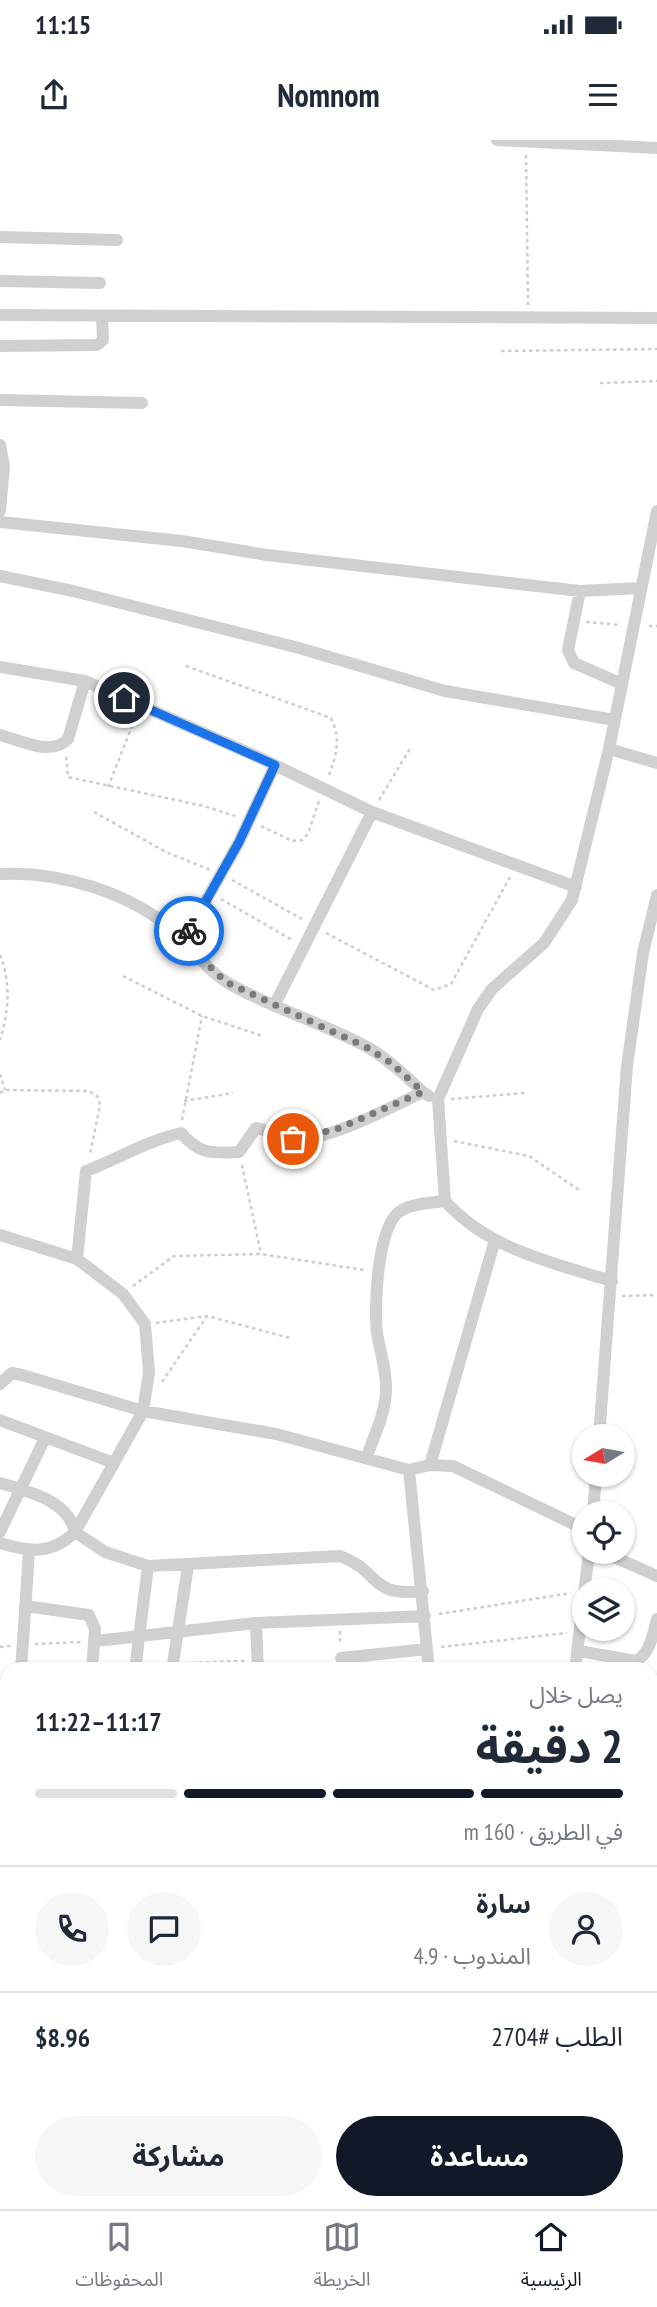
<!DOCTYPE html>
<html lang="ar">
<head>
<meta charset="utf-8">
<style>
  :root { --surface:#fff; --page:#f6f6f7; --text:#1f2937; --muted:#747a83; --line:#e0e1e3; --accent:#111827 }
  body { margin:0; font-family:"PT Sans Narrow","Noto Sans Arabic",sans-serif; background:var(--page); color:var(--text); direction:rtl; height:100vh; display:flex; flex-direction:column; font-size:26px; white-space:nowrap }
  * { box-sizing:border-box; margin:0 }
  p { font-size:23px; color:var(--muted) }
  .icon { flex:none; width:38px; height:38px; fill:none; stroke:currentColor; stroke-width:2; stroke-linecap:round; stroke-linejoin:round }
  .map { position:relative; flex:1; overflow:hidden; direction:ltr }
  .sheet { position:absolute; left:0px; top:1522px; width:658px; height:548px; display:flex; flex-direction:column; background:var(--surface); border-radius:21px 21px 0 0; box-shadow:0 2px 5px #0004; direction:rtl }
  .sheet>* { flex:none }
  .needle { width:46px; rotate:259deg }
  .fabs { position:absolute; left:572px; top:1284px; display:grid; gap:14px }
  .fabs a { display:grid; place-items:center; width:63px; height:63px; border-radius:50%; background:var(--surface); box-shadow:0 2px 5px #0004; font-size:35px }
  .pin { position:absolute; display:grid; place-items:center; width:60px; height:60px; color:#fff; margin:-30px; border:4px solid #fff; border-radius:50%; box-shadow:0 2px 7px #0007 }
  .courier { position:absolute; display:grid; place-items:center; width:70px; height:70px; margin:-35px; border:5px solid #1a73e8; border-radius:50%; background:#fff; color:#222; box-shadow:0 2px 9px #0007 }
  .summary em { font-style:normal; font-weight:700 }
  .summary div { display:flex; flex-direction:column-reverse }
  .summary { display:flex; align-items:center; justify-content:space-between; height:119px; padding:0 35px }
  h1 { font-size:46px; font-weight:700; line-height:52px }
  .bar { display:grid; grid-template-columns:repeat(4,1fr); gap:10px 7px; align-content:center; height:84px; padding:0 35px }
  .bar i { height:9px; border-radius:5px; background:var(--line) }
  .bar .selected { background:var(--accent) }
  .bar p { grid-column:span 4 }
  .line { display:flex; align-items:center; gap:18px; padding:0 35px; border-top:2px solid var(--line) }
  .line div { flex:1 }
  .round { display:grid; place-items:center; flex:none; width:74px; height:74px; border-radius:37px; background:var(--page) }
  .button { display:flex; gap:14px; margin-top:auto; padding:14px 35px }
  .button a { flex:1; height:80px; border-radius:42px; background:var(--accent); color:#fff; font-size:28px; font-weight:700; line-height:80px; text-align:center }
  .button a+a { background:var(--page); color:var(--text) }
  .status { display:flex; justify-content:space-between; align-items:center; height:49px; padding:0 35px; background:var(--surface); direction:ltr }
  .status svg { height:19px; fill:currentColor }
  header { display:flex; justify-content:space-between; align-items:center; height:91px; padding:0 35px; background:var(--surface); font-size:32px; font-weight:700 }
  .tabs { display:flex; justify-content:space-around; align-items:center; height:98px; border-top:2px solid var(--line); background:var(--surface); font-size:19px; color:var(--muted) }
  .tabs a { display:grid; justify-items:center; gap:4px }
  .tabs .selected { color:var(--accent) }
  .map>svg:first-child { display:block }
</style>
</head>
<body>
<div class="status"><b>11:15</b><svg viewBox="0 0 49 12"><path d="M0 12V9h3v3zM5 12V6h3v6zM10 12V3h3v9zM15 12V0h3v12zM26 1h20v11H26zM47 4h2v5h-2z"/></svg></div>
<header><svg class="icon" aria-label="menu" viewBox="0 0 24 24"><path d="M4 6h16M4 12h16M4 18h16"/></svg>Nomnom<svg class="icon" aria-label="share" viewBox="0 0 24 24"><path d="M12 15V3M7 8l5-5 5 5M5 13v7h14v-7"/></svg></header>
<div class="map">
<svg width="657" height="2069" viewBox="0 0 657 2069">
  <rect width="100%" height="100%" fill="#fff"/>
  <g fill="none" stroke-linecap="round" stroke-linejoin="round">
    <path stroke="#cdcdcd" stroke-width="2.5" stroke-dasharray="3.5 3.5" stroke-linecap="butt" d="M526,15l2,150
      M501,211l156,-2
      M600,243l57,-2
      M586,482l35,3
      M649,486h8
      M186,526l145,52c10,22 6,35 -2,57
      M66,617l2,20 136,29 31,10
      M108,647l28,-71
      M379,660l32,-53
      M94,672l72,40 44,18
      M261,686l31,15 10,-1 6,-6 11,-33
      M232,740l70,39
      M221,759l73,42
      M326,793l108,57 17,-6 59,-107
      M0,815c11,27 9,57 0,85
      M123,836l79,40 61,20
      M0,934l5,16
      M0,953l5,-3 84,1 9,6 2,8 -10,49
      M451,959l74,-6
      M184,961l49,-8
      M182,980l20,-104
      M454,1001l75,15 50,34
      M242,1025l19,89
      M133,1146l41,-30 87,-2 103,16
      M622,1156l35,-1
      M156,1183l51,-7 83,22
      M162,1242l45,-66
      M439,1474l132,-21
      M340,1491v14
      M35,1504l46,-2
      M0,1507l11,-1
      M441,1507l126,-14
      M185,1523l60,-2
      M651,1573l6,1
      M0,1574l7,1"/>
    <path stroke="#d0d0d0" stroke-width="12" d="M497,0l160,8
      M0,97l117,3
      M0,141l100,2
      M0,175l657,3
      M0,206l97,-1 6,-5 -1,-24
      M0,260l142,3
      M0,305l4,21 -4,45
      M0,382l182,19 85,14 313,36 60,-3
      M0,436l73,15 226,57 146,43 170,29
      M580,451l-12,59 6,13 48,21
      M0,527l85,14 171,75 116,56 204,75
      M0,595c21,5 51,22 68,4l17,-58
      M609,609l48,14
      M0,734c59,-3 129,18 174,57 19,17 32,39 54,52 45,26 96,40 141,65 20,12 37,28 54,44
      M183,801l56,-99 36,-77
      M274,866l98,-194
      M445,1061c43,48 107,62 167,80
      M0,1095l77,24 46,35 22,30 4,48 -6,39 -29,52 -114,-43
      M77,1119l9,-88c32,-12 61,-30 95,-38 19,22 31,20 58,19l17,-24c12,2 24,9 37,11 32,4 100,-33 130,-47l6,4
      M0,1244l12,-11 10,2 121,36 133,23 133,36 21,-5 23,1 131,63
      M599,1297l28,-371 16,-113 14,-58
      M366,1318c8,-21 19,-44 20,-67 1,-20 -6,-39 -9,-58 -3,-27 0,-110 25,-123 12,-7 30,-7 43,-9l-7,-102 40,-90 14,-20 52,-46 28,-43 37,-151 48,-238
      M430,1325l65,-225
      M409,1330l20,200
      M0,1343c29,9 68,17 75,49l30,20 43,14 192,-10c42,16 28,41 83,35
      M593,1374l3,-39
      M0,1392l45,-94
      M0,1403c29,9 52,12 75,-11l39,-69
      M603,1412l54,24
      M25,1466l64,9 6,14 -3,41
      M256,1483l2,47
      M96,1501l160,-18 169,-7
      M579,1511l57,10c14,-7 17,-27 21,-42
      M341,1518l86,-9
      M21,1530l8,-118
      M135,1530l13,-104
      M172,1530l16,-104
      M575,1530l14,-118
      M0,1682l7,-3
      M651,1694l6,5
      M651,1769l6,-4
      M651,1861l6,-6
      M0,1881l7,2
      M651,2014l6,-10
      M254,2063v6
      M51,2069l1,-6
      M310,2069l23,-6
      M542,2069l30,-5
      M613,2069l4,-6"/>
  </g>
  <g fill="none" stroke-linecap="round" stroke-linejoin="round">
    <path stroke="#7a7a7a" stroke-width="7" stroke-dasharray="0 12.6" d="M189,791l-6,10 43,41 142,66 23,15 32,29 -86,37 -44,10"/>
    <path stroke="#1a73e8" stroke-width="9" d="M124,558l151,67 -36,77 -50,89"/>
  </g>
</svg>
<div class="fabs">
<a><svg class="needle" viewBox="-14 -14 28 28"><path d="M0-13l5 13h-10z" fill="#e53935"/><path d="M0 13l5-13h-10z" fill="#747a83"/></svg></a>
<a><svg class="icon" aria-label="locate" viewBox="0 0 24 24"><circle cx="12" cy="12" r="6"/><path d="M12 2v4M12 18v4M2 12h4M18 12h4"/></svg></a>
<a><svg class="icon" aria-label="layers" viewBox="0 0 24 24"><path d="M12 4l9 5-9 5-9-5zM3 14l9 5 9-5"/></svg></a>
</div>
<div class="pin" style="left:293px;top:999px;background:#ea580c"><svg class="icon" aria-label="bag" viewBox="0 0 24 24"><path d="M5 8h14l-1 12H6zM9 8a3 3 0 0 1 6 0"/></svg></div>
<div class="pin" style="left:124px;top:558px;background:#1f2937"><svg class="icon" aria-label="home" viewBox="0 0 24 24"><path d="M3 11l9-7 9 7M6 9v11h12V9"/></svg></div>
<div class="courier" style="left:189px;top:791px"><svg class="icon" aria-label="bike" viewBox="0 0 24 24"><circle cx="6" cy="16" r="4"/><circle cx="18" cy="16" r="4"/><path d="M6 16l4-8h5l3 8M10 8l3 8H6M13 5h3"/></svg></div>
<section class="sheet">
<div class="summary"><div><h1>2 دقيقة</h1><p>يصل خلال</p></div><em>11:17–11:22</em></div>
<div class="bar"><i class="selected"></i><i class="selected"></i><i class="selected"></i><i></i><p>في الطريق · 160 m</p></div>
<div class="line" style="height:126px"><a class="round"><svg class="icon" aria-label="person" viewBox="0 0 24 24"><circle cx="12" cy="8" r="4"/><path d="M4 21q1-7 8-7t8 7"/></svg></a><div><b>سارة</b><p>المندوب · 4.9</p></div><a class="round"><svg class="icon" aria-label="chat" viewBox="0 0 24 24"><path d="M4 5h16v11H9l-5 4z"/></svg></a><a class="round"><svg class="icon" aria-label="phone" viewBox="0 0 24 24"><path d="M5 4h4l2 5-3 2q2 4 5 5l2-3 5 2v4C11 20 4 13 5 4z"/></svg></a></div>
<div class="line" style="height:91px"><div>الطلب #2704</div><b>$8.96</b></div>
<div class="button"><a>مساعدة</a><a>مشاركة</a></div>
</section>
</div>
<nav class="tabs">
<a class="selected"><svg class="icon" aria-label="home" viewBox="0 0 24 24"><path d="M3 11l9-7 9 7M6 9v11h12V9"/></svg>الرئيسية</a>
<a><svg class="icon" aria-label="map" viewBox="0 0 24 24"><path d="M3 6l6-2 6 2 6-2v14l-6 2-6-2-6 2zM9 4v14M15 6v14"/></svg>الخريطة</a>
<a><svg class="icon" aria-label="saved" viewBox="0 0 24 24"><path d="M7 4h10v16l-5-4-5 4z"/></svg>المحفوظات</a>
</nav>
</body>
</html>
